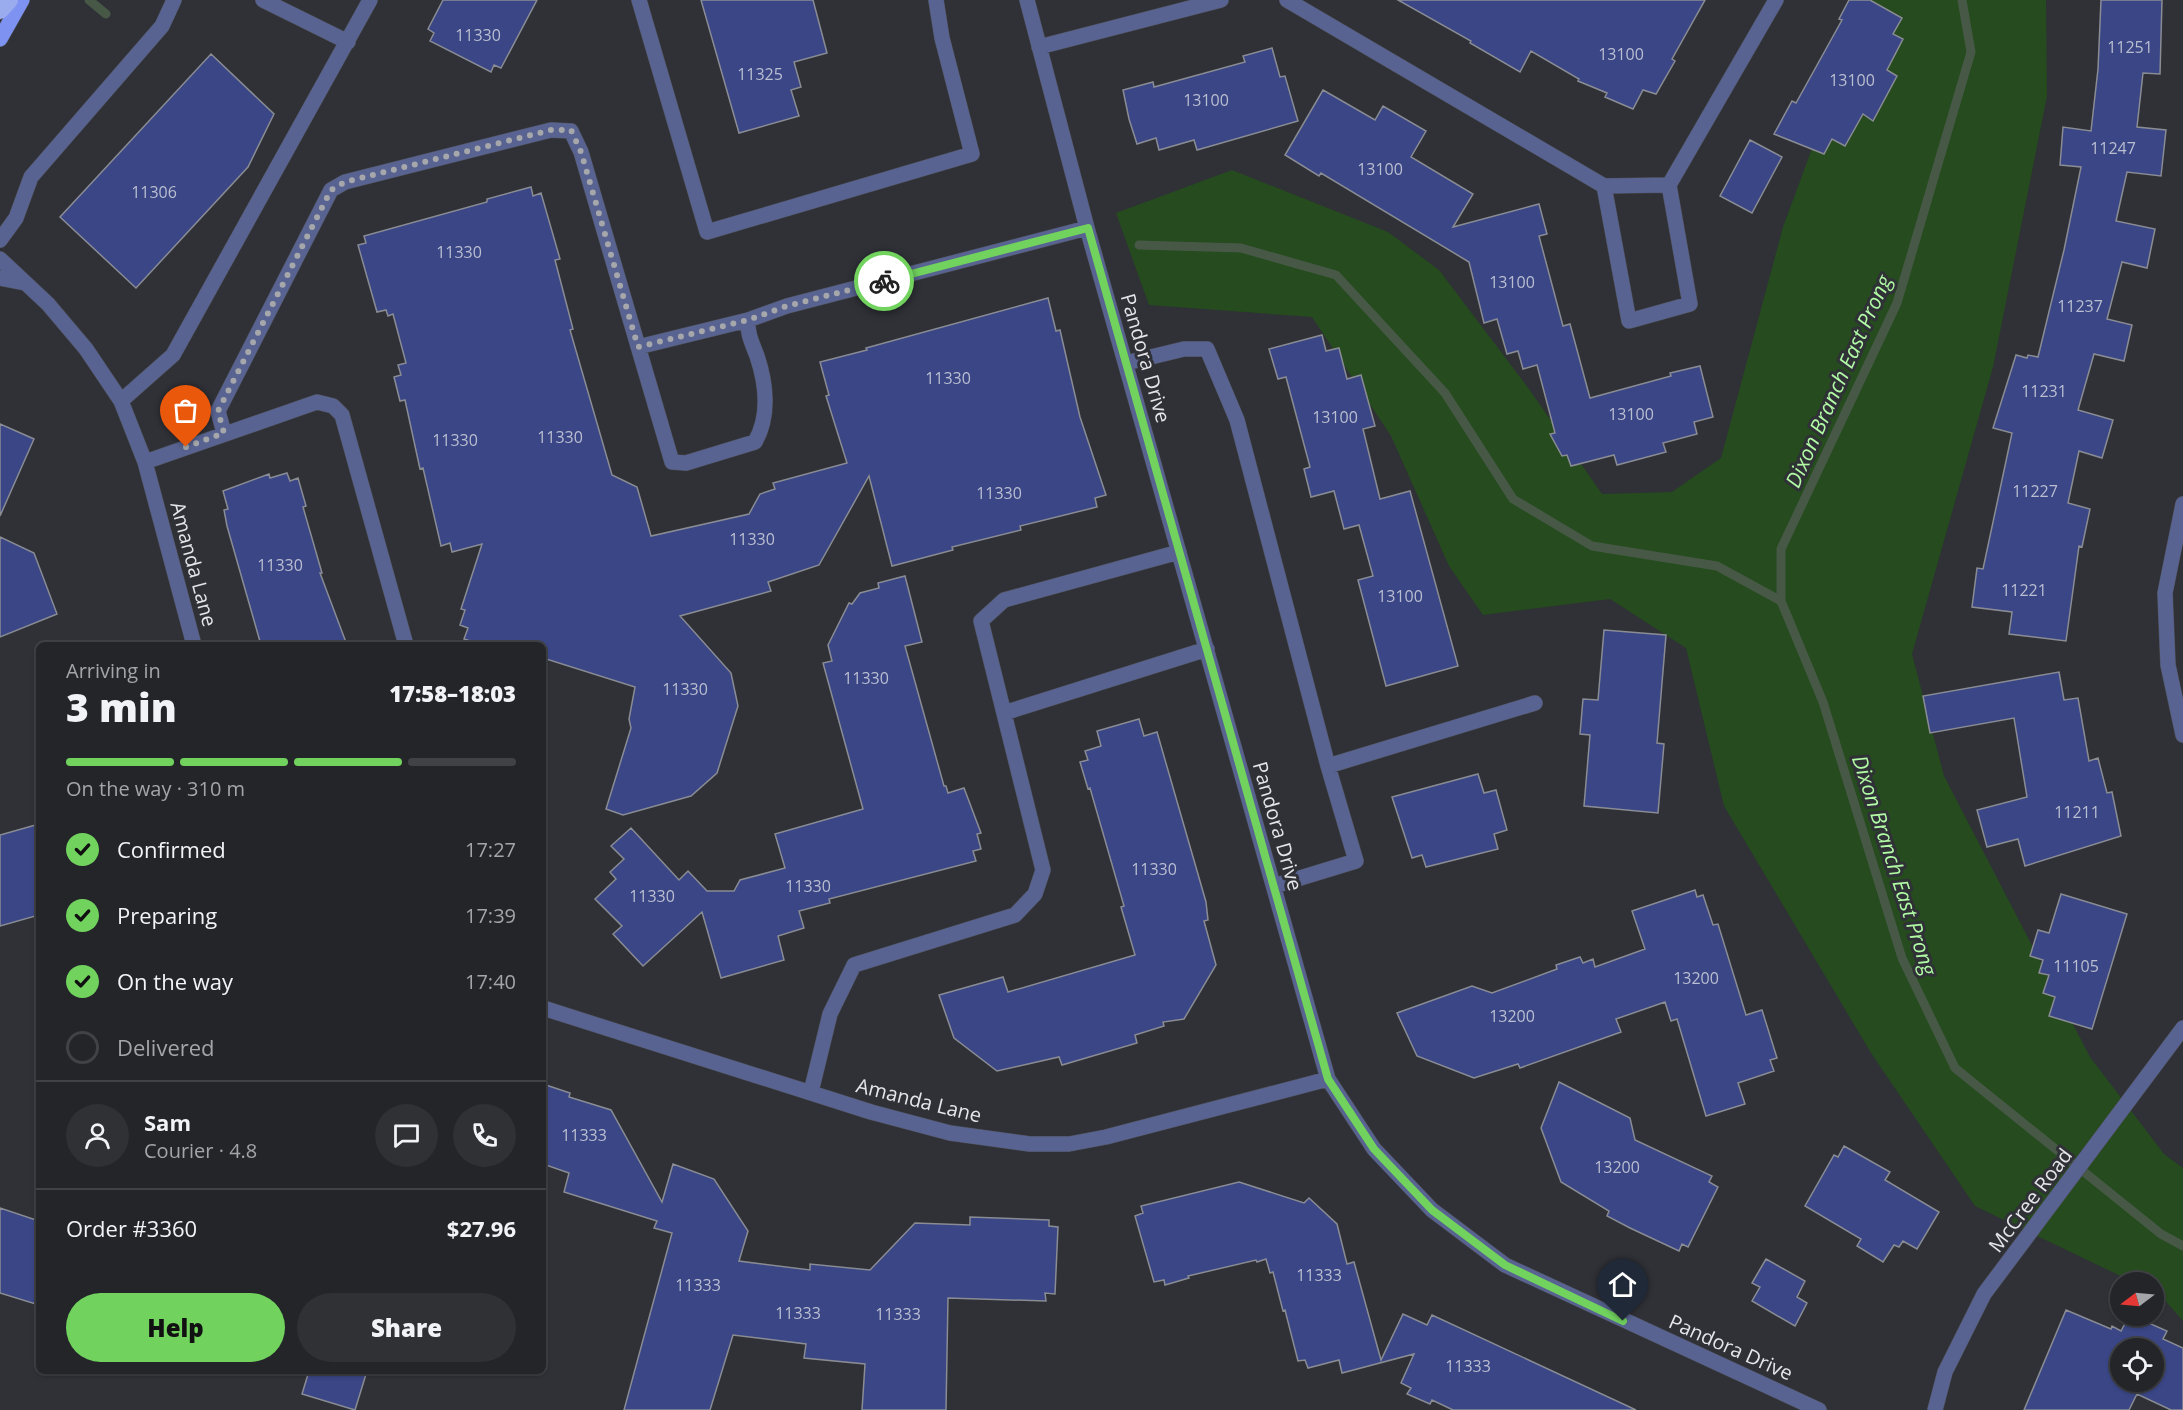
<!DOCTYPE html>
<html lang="en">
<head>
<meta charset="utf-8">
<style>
  :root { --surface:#232529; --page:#2f3135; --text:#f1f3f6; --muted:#a3a5a8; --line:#404246; --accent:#71d35e }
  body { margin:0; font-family:"Open Sans",sans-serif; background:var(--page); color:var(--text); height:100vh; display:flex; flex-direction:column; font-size:22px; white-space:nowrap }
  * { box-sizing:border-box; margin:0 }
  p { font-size:20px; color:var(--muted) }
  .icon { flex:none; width:33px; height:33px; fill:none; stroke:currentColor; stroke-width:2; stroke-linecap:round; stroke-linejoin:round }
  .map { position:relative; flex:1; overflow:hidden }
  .panel { position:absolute; left:36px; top:642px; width:510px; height:732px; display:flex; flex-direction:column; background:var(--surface); border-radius:9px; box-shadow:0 2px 4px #0004,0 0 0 2px var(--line) }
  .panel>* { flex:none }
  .needle { width:39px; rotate:254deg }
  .buttons { position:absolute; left:2110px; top:1272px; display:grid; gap:12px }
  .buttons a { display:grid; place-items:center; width:54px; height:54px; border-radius:50%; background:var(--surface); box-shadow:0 2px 4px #0004,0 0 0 2px var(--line); font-size:30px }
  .pin { position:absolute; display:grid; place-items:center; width:51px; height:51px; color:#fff; margin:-62px -26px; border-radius:50% 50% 50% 0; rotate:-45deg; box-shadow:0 0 6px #0007 }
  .pin .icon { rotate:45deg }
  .courier { position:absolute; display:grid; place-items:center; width:60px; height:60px; margin:-30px; border:4px solid #71d35e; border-radius:50%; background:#fff; color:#222; box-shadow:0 2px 8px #0007 }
  .overview em { font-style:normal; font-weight:800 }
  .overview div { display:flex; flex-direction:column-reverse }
  .overview { display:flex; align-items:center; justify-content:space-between; height:102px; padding:0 30px }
  h1 { font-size:39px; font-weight:800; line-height:45px }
  .bar { display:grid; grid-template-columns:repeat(4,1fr); gap:9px 6px; align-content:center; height:72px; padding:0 30px }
  .bar i { height:8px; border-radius:4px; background:var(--line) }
  .bar .selected { background:var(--accent) }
  .bar p { grid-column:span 4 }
  .line { display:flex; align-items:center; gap:15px; padding:0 30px; border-top:2px solid var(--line) }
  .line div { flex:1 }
  .round { display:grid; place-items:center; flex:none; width:63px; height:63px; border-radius:32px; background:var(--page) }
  ol { padding:0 30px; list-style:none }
  li { display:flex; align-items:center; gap:18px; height:66px }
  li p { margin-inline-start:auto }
  li .icon { padding:6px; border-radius:50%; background:var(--accent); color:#111; stroke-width:4 }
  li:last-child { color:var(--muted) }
  li i { width:33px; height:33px; border:3px solid var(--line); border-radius:50% }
  .cta { display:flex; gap:12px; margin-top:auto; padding:12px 30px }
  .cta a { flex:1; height:69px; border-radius:36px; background:var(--accent); color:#111; font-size:24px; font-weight:800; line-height:69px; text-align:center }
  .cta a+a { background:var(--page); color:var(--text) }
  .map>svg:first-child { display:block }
</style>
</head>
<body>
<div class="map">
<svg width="2183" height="1410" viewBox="0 0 2183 1410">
  <rect width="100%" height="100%" fill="#2f3137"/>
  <path fill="#254b1e" d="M1867,0h179l1,96 -54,271 -81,287 32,122 146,281 74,97 19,14v153l-21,-24 -8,-4v-11h-21l-158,-76 -104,-153 -147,-247 -38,-158 -76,-49 -127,16 -34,-49 -58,-130 -79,-119 -163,-12 -33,-92 116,-43 156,62 51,38 90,119 73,105 70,-2 49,-34 62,-231z"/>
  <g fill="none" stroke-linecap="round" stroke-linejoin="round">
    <path stroke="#475946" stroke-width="9" d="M89,0l17,14
      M1139,245l102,3 95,27 109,118 68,106 79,47 125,20 64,35 42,101 79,256 53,110 206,166 22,12
      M1781,601v-52l116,-246 74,-251 -9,-52"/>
  </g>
  <path fill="#3a4685" stroke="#8a8c94" stroke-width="1.5" fill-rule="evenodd" d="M443,0h94l-36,68 -7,-3 -3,7 -61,-31 4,-8 -6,-4z
    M701,0h112l14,53 -33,9 7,25 -10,3 8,26 -60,17z
    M1398,0h307l-33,59 3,2 -19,33 -13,-4 -10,19 -28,-12 2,-4 -29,-12 1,-2 -48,-28 -11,21 -50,-29 1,-2z
    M1849,0h21l32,18 -9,16 10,5 -16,31 10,6 -24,45 -10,-7 -18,32 -13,-7 -8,15 -50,-20 18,-33 4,2 46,-83 -3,-1z
    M2101,0h61l-2,74 -17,-1 -6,54 29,3 -5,46 -34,-4 -11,49 39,8 -8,39 -25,-6 -15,57 25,6 -8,36 -30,-7 -16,56 35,10 -11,38 -23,-7 -11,52 22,6 -8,38 -3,-1 -13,95 -57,-7 3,-22 -40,-5 5,-39 6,1 29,-136 -19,-5 23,-73 11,3 1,-3 10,2 26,-107 17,-83 -21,-2 3,-38 28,4 7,-62z
    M1272,48l8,29 5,-1 13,45 -101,29 -3,-10 -35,10 -3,-12 -19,6 -8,-25 -6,-29 30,-8 1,5 91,-25 -2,-6z
    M211,54l63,60 -26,53 -112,121 -76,-71z
    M1323,90l52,30 8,-14 43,25 -15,26 62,37 -20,33 86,-23 8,30 -8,2 24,90 7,-2 20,74 81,-22 -1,-3 30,-7 13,51 -19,5 3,12 -34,9 3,9 -49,13 -3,-10 -43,11 -4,-11 -5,1 -12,-22 5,-1 -18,-68 -14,4 -5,-18 -11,3 -10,-35 -13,4 -15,-61 -148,-89 -2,3 -34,-21z
    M1750,140l32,17 -30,56 -32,-17z
    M531,187l2,9 8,-3 19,66 -5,1 18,69 -3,1 42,145 25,12 14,49 98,-22 11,-20 15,-5 -2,-6 74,-20 -21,-67 3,-1 -9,-33 47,-12 -1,-2 182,-50 8,33 4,-1 20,87 26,78 -11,3 2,9 -77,19 1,4 -69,17 1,3 -61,16 -23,-90 -50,89 -51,17 3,9 -91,25 51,57 7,33 -21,67 -26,23 -68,19 -17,-6 25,-81 -2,-9 6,-32 -92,-29v-13h-60l-19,-6 4,-11 -8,-3 5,-15 -4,-1 21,-65 -30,8 -2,-9 -9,3 -18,-78 -3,1 -15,-69 -5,1 -6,-24 7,-2 -3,-10 8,-2 -13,-49 -5,2 -2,-6 -9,2 -19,-67 8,-2 -2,-7 123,-34v-3z
    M1322,335l4,16 13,-3 8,31 14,-4 14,51 -12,3 17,70 30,-8 48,175 -72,20 -28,-106 15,-4 -14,-51 -15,4 -10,-38 -23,6 -7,-28 6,-2 -24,-90 -8,2 -9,-30z
    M0,424l34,15 -34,77z
    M287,473l3,8 8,-3 8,28 -3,1 19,66h-2l27,72h-86l-34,-119 -3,-16 4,-1 -5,-18 46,-17 1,4z
    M0,537l34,16 23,61 -57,23z
    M905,576l17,66 -17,4 39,140h2l2,7 16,-5 17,45 -4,1 4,15 -8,2 3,10 -147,38 1,4 -31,8 5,17 -26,8 6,24 -63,18 -19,-66 -59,54 -30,-32 9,-8 -27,-27 21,-20 -6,-7 14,-13 -13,-13 20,-18 48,52 9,-9 19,20h27l6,-11 45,-12 -10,-34 88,-25 -40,-146 9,-2 -4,-16 21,-42 3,1 8,-11 19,-5 -1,-5z
    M1604,630l62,5 -9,108 7,1 -6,69 -74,-7 6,-71 -10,-1 3,-35 15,1z
    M2059,672l5,28 14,-2 11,63 9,-3 9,35 5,-1 9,44 -96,30 -7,-27 -31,8 -10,-37 50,-13 -13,-79 -84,15 -7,-37z
    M1139,719l5,17 13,-4 49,170 2,18 -4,1 12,44 -32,54 -21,3 1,4 -29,9 2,8 -75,22 -3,-8 -62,14 -43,-33 -15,-43 64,-18 5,15 127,-37 -14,-48 3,-1 -34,-118 -2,1 -8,-27 8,-2 -3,-9 16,-5 -4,-15z
    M1478,774l6,19 12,-3 11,40 -13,4 4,15 -72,18 -4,-12 -10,3 -20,-61z
    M39,824v91l-39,11v-91z
    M1695,890l2,7 6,-2 10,30 5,-1 28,91 16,-5 15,48 -7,2 4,11 -36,12 7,21 -39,12 -29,-97 -6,2 -6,-19 -49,17 5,13 -101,36 -2,-4 -44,14 -57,-22 -20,-43 75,-27 20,7 65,-24 -1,-4 24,-8 3,6 10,-4 2,8 50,-18 -13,-38z
    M2061,894l66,20 -35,115 -43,-13 6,-19 -12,-4 6,-18 -10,-2 4,-13 -13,-4 8,-26 11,3z
    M1559,1082l71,36 5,22 77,36 -3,6 9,5 -30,60 -6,-3 -3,7 -49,-23 -23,-12 2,-5 -48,-29 -20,-54z
    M543,1084l27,9 -1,4 42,13 51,92 11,-38 41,15 34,52 -9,30 71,9v-6l60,6 45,-47 55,2v-8l79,3v6l9,1 -3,67 -10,-1 1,8 -98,-3 -2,112h-84l3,-46 -61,-6 2,-14 -73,-9 -23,75h-86l48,-177 -18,-5 3,-7 -93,-29 5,-19 -26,-9z
    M1844,1146l46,26 -5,8 54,32 -22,37 -14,-8 -4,6 -5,-2 -11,17 -26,-16 4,-7 -56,-33 29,-51 4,2z
    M1239,1182l65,21 5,-5 28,26 10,40 7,-2 27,98 22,-46 24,11 5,-10 204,95h-183l-21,-10 -2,4 -23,-10 4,-6 -10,-5 13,-29 -72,19 -3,-13 -31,8 -3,-8 -7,1 -13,-51 -2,1 -10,-39 -3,1 -4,-14 -9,3 -1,-2 -68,16 1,2 -24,7 -1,-5 -10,2 -19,-66 8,-3 -2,-7z
    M0,1208l39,13v84l-39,-12z
    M1766,1259l39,22 -8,16 10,6 -12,23 -43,-25 8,-14 -8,-4z
    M2066,1310l45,19 1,-3 9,5 8,-15h4l34,15 -4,8 20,9v62h-12l-34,-16 -8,16h-105zM2121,1348h33v34h-33z
    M309,1371h58l-12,39 -53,-16z"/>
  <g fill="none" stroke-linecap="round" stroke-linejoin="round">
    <defs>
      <path id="minor" d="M263,0l85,42
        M639,0l68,232 265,-78 -30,-116 -6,-38
        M1027,0l60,228 241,851 46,70 58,61 73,55 314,145
        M1287,0l317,186 25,135 61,-17 -21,-119 107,-185
        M1039,47l182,-47
        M1604,186l65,-1
        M0,240l16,-22 15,-41 131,-151 12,-26
        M0,259l48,45 38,45 35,52 24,61 49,183
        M0,278l25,5
        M638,347l110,-27
        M1126,363l58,-14h23l30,71 91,346
        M121,401l52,-46 197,-355
        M224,433l-6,-22 113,-221 14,-8 206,-52 20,1 10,21 91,310 14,1 69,-21c15,-26 11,-59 2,-86 -5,-13 -10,-23 -9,-36l39,-14 300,-78
        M145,462l172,-60 16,4 9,9 64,230
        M2183,504l-18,89 3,72 15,70
        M1004,713l203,-64
        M1274,886l82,-25 -28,-95 207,-63
        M543,1008l328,104 79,21 80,11h39l37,-7 222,-58
        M811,1092l19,-78 24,-49 161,-50 20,-21 8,-24 -62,-249 23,-21 175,-48
        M1935,1410l10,-38 39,-78 199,-266"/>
      <path id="major" d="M0,39l22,-39"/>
      <path id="highway" d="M0,10l9,-10"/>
    </defs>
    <use href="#minor" stroke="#4c4e54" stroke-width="16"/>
    <use href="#major" stroke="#4c4e54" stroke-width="16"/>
    <use href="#highway" stroke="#4c4e54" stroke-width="20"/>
    <use href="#minor" stroke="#586391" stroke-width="15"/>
    <use href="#major" stroke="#7e93f1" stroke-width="15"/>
    <use href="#highway" stroke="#9aabee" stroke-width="18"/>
  </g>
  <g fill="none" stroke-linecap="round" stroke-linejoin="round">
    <path stroke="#a5a7ab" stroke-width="6" stroke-dasharray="0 10.8" d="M186,447l38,-14 -6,-22 113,-221 14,-8 206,-52h20l10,22 57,195 110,-27 39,-14 97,-25"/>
    <path stroke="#71d35e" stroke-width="8" d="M884,281l204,-53 240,851 46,70 58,61 73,55 118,56"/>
  </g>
  <g text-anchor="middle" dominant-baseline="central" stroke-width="6" stroke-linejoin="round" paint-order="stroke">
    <g font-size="16" fill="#babed1">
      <text x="478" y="35">11330</text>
      <text x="2130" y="47">11251</text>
      <text x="1621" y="54">13100</text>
      <text x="760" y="74">11325</text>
      <text x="1852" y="80">13100</text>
      <text x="1206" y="100">13100</text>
      <text x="2113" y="148">11247</text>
      <text x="1380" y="169">13100</text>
      <text x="154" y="192">11306</text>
      <text x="459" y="252">11330</text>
      <text x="1512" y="282">13100</text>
      <text x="2080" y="306">11237</text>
      <text x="948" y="378">11330</text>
      <text x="2044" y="391">11231</text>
      <text x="1631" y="414">13100</text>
      <text x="1335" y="417">13100</text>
      <text x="560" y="437">11330</text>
      <text x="455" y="440">11330</text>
      <text x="2035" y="491">11227</text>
      <text x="999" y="493">11330</text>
      <text x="752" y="539">11330</text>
      <text x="280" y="565">11330</text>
      <text x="2024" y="590">11221</text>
      <text x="1400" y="596">13100</text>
      <text x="866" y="678">11330</text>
      <text x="685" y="689">11330</text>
      <text x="2077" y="812">11211</text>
      <text x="1154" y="869">11330</text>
      <text x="808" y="886">11330</text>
      <text x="652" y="896">11330</text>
      <text x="2076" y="966">11105</text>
      <text x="1696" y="978">13200</text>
      <text x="1512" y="1016">13200</text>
      <text x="584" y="1135">11333</text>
      <text x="1617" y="1167">13200</text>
      <text x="1319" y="1275">11333</text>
      <text x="698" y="1285">11333</text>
      <text x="798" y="1313">11333</text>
      <text x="898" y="1314">11333</text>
      <text x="1468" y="1366">11333</text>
    </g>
    <g font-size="20" fill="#e5e6ea" stroke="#2f3137">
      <text transform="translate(1146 358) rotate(74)">Pandora Drive</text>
      <text transform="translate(194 564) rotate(75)">Amanda Lane</text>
      <text transform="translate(1278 826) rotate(74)">Pandora Drive</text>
      <text transform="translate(919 1100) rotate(14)">Amanda Lane</text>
      <text transform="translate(2030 1200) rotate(-53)">McCree Road</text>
      <text transform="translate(1731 1347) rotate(24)">Pandora Drive</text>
    </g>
    <g font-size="21" font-style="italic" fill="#b2fba5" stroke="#2f3137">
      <text transform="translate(1838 381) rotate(-66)">Dixon Branch East Prong</text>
      <text transform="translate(1895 865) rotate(72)">Dixon Branch East Prong</text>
    </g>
  </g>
</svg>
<div class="buttons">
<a><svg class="needle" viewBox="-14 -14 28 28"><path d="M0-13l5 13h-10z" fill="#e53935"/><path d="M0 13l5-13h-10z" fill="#a3a5a8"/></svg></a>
<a><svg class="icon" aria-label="locate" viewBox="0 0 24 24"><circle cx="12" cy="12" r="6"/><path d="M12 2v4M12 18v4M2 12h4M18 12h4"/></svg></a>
</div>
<div class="pin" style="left:186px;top:447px;background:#ea580c"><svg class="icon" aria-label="bag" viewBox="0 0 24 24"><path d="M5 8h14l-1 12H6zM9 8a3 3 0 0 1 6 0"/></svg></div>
<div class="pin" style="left:1623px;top:1321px;background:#1f2937"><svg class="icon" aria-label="home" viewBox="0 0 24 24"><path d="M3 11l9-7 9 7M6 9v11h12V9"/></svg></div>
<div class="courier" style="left:884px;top:281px"><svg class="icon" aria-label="bike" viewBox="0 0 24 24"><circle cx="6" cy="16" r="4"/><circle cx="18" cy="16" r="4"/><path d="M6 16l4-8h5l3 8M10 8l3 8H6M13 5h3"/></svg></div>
<section class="panel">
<div class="overview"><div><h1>3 min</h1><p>Arriving in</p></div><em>17:58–18:03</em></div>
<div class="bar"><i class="selected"></i><i class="selected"></i><i class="selected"></i><i></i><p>On the way · 310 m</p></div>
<ol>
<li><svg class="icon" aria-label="check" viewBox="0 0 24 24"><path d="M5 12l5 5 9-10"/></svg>Confirmed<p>17:27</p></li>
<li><svg class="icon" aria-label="check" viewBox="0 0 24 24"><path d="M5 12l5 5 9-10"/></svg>Preparing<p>17:39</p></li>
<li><svg class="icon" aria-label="check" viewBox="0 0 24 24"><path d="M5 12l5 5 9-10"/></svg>On the way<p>17:40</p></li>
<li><i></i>Delivered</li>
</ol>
<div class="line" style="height:108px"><a class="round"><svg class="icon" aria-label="person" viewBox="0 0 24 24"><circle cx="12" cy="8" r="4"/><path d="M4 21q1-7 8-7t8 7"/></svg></a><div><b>Sam</b><p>Courier · 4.8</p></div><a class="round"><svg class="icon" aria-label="chat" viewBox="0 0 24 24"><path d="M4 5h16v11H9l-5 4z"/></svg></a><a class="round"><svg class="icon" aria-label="phone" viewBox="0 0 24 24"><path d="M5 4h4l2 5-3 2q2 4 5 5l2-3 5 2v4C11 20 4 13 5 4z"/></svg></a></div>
<div class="line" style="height:78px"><div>Order #3360</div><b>$27.96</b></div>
<div class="cta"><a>Help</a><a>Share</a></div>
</section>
</div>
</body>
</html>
